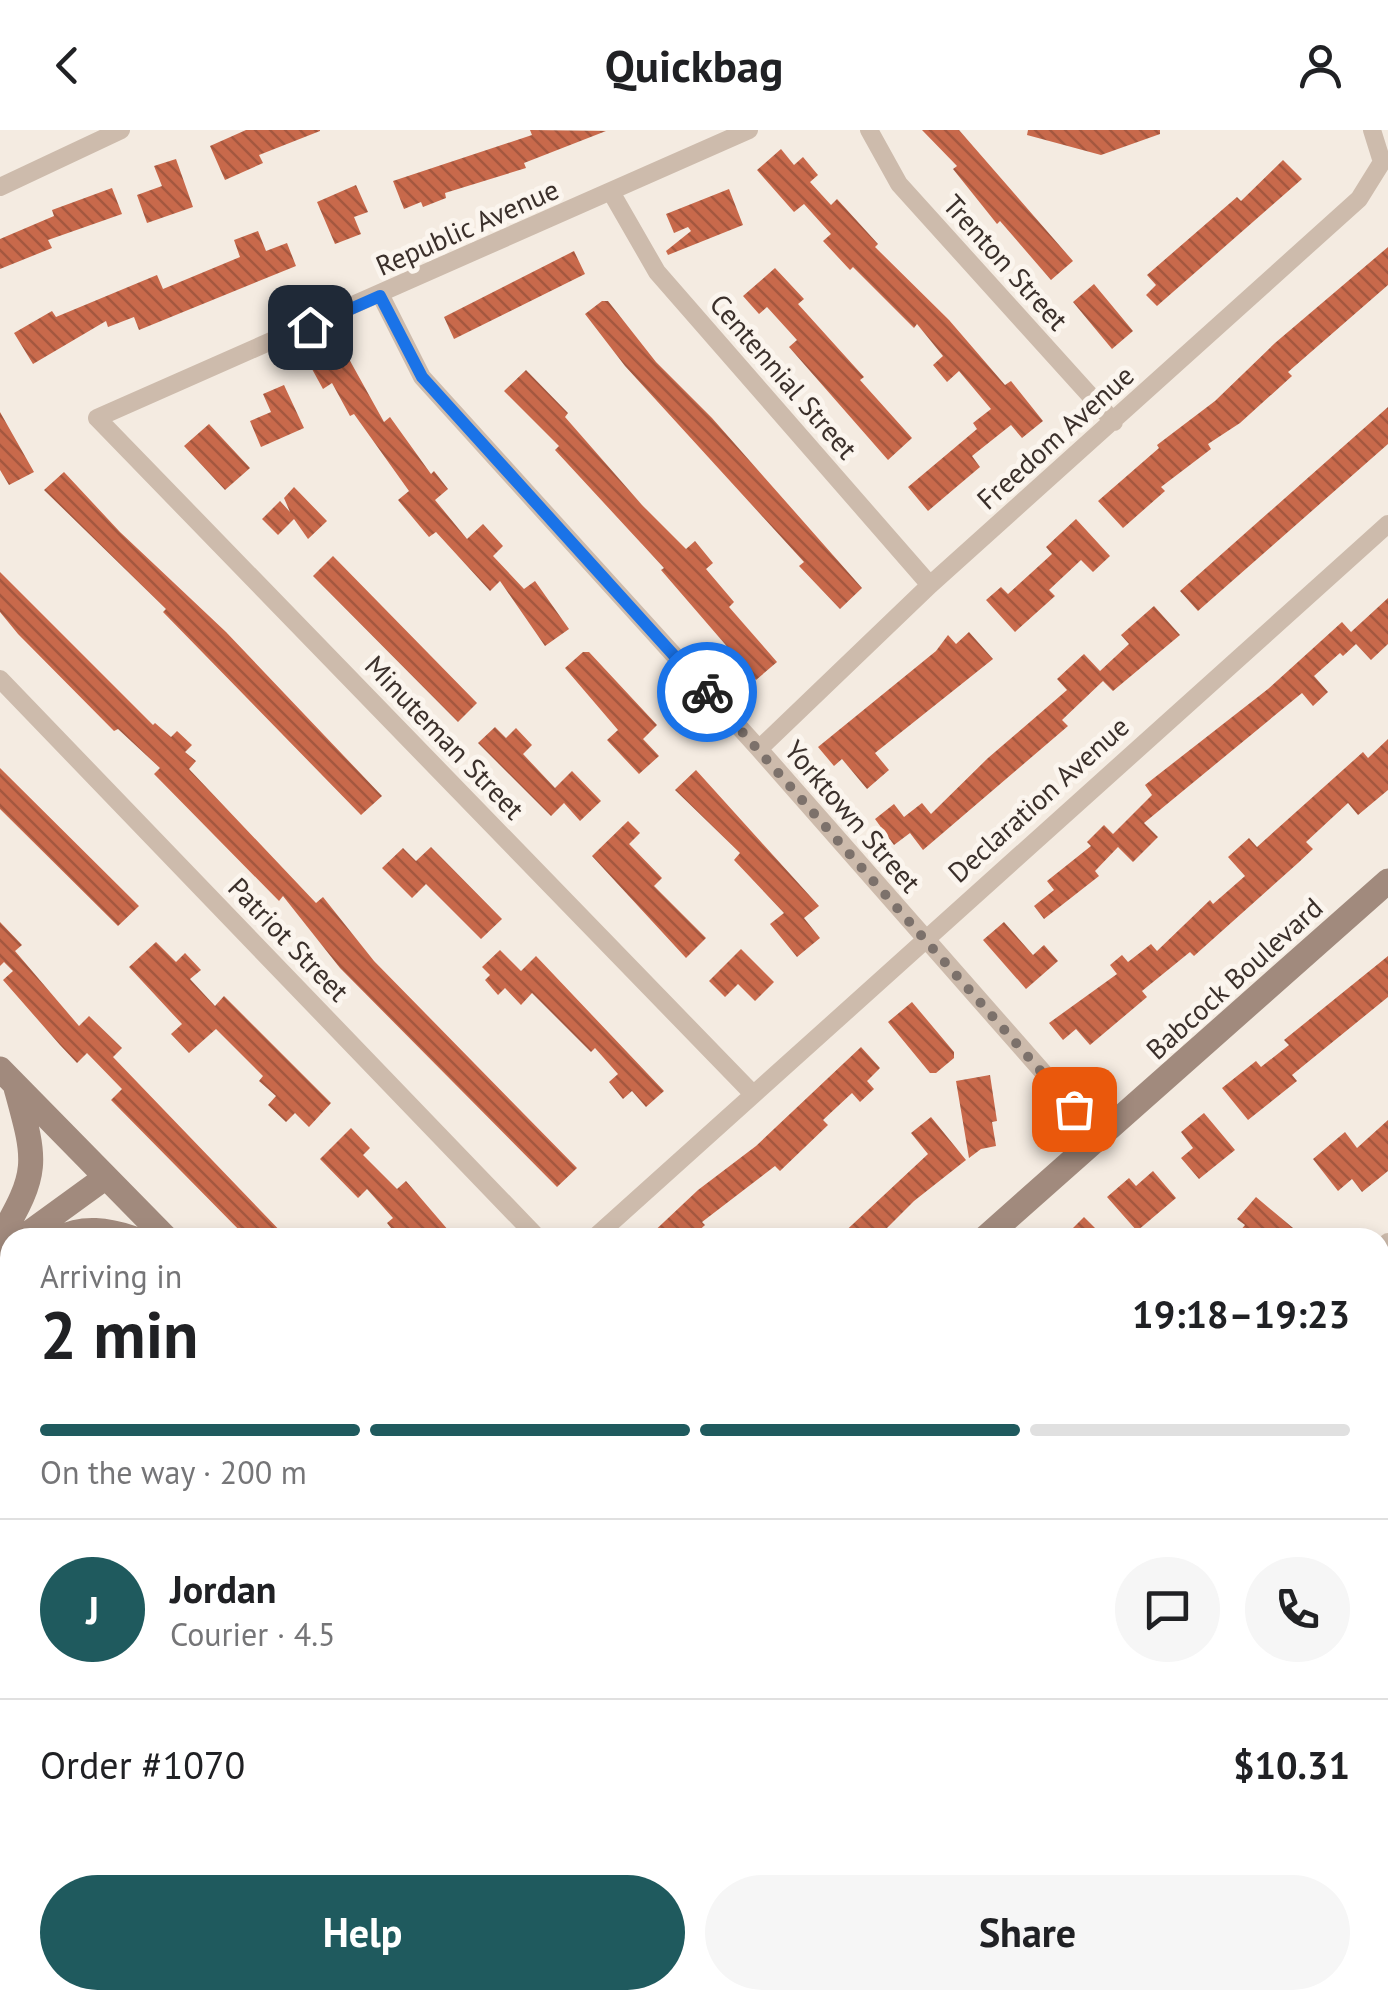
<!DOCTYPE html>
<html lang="en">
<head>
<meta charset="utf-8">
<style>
  :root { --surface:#fff; --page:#f6f6f6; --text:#202124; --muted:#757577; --line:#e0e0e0; --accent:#1f5a5e }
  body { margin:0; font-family:"PT Sans",sans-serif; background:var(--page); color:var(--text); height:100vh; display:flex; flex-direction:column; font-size:38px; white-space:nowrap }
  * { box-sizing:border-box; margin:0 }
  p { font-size:32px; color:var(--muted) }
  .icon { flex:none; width:55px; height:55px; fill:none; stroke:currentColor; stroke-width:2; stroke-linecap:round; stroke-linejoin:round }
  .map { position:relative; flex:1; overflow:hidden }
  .sheet { position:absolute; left:0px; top:1098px; width:1390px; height:782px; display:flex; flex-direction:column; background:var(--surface); border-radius:30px 30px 0 0; box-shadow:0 5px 15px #0003 }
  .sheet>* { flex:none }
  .pin { position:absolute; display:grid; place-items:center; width:85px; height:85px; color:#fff; margin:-42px; border-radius:20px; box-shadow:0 5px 15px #0006 }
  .courier { position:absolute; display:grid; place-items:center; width:100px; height:100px; margin:-50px; border:8px solid #1a73e8; border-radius:50%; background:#fff; color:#222; box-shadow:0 2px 12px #0007 }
  .head em { font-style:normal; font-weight:700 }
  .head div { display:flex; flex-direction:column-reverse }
  .head { display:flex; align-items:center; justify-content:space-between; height:170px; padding:0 40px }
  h1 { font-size:65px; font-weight:700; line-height:75px }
  .bar { display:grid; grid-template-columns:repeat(4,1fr); gap:15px 10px; align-content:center; height:120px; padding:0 40px }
  .bar i { height:12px; border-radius:8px; background:var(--line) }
  .bar .current { background:var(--accent) }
  .bar p { grid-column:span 4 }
  .line { display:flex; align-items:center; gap:25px; padding:0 40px; border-top:2px solid var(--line) }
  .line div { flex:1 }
  .round { display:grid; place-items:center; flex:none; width:105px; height:105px; border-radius:52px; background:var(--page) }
  .cta { display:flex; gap:20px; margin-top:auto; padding:20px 40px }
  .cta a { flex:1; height:115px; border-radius:60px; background:var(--accent); color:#fff; font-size:40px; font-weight:700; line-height:115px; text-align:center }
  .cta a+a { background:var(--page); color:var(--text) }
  header { display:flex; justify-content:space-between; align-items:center; height:130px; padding:0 40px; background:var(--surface); font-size:45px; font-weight:700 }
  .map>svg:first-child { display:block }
</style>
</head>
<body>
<header><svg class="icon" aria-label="back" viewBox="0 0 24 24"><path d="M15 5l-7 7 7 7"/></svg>Quickbag<svg class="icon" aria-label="person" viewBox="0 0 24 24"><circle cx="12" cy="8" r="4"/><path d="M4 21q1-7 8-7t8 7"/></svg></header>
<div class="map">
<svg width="1388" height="1879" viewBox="0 0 1388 1879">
  <defs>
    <pattern id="park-crowns" width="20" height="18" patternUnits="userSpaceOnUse" patternTransform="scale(2.5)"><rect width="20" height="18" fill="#b8c4a0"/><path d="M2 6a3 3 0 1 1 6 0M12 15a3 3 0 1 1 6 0" fill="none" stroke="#97a083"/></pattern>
    <pattern id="building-back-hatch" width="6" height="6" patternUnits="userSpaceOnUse" patternTransform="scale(2.5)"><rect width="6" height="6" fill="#c8694b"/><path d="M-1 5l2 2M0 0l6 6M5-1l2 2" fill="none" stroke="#a4573f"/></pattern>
  </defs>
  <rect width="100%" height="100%" fill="#f4ebe1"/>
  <path fill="url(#park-crowns)" d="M10,1194v104l-10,-10v-87z
    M597,1870h149l9,9h-149z"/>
  <path fill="url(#building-back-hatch)" d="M246,0h74v1l-61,24 4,8 -38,17 -15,-34z
    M530,0l76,1 -82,32 2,5 -81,25 1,5 -23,9 -2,-5 -17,7 -11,-28 139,-46z
    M922,0h37l114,131 -22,19 -51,-59 -3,3 -44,-55 4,-3z
    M1028,0h132v4l-59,21 -74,-20z
    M781,19l13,16 9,-8 15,18 -8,7 21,23 6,-6 41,45 -3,3 74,73 56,65 6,-4 32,40 -21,17 -11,-13 -39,31 8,11 -52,44 -20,-24 69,-58 -4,-6 18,-14 -32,-38 -12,11 -14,-17 10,-9 -26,-32 -3,4 -61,-61 -3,3 -27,-29 8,-7 -27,-30 -10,8 -37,-42z
    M176,29l17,48 -46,16 -10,-28 25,-9 -8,-20z
    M1283,30l19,19 -145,127 -11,-11 10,-10 -9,-10 90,-78 4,4z
    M356,55l12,27 -14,5 7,17 -26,10 -18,-42z
    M112,58l10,26 -74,26 4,8 -52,21v-30l54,-23 -2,-6z
    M729,59l14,36 -75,30 -2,-4 25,-20 -3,-4 -14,6 -8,-19z
    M258,101l8,20 21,-8 9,23 -157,64 -5,-13 -26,10 -2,-6 -73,43 -19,-31 38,-22 4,6 101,-42 6,14 77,-32 -6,-17z
    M1388,117v38l-100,87 4,4 -52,47 -32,21 3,5 -50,38 4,4 -42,37 -25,-27 61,-53 -2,-3 58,-44 60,-58z
    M574,121l11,23 -131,65 -10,-22z
    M775,138l29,31 -6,5 66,73 -4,3 52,58 -24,22 -99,-113 8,-7 -30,-33 -8,7 -16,-18z
    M1094,154l39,47 -21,18 -39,-47z
    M602,171h6l48,61 56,56 150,170 -22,21 -41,-43 5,-4 -179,-196 -40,-52z
    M344,220l40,72 6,-5 41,57 3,-3 14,18 -13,11 32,39 16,-15 20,22 -10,10 31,33 11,-8 34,48 -24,17 -45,-65 -10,10 -54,-59 -7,5 -31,-37 11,-9 -55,-77 -4,2 -18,-33 -9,6 -11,-20z
    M526,240l42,43 -3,4 77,88 44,44 9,-8 18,22 -7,6 28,33 -5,5 48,55 -21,18 -95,-110 3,-2 -109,-118 4,-4 -55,-55z
    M284,255l20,43 -43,19 -11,-26 21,-9 -8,-18z
    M1388,277v37l-190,167 -18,-20z
    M0,282l34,60 -25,13 -9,-15z
    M209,294l41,44 -25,22 -41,-44z
    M64,342l56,60 106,100 156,164 -21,19 -198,-203 3,-3 -122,-119z
    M294,357l33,34 -19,18 -14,-20 -16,16 -16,-16 18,-18 10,11 -6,-14z
    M1076,389l34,37 -17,16 -12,-12 -32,30 6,6 -40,36 -29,-32 15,-13 7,7 44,-40 -6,-7z
    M333,426l144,147 -19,19 -145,-146z
    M0,442l153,153 2,-2 16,14 6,-6 15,14 -7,7 11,9 -7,8 127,134 7,-6 51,64 203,207 -20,19 -217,-219 -57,-72 -4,5 -125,-127 6,-6 -42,-39 -4,2 -96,-97 -18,-22z
    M1388,468v46l-17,16 -15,-16 -13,12 -3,-3 -26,23 14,16 -15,14 -11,-13 -158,130 14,14 -25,25 -15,-15 -23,24 4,5 -55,43 -10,-13 20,-16 -7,-9 44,-35 -4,-4 17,-17 9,9 39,-39 -7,-10 123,-96 74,-67 9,10z
    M1154,476l26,29 -67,56 -10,-10 -41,39 6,6 -145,124 -13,-17 -16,12 -19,-26 19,-15 10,13 18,-14 9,11 57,-56 79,-68 -10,-11 27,-25 16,17 29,-27 -8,-9z
    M969,502l24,27 -118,94 14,17 -22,19 -25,-30 -8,7 -16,-19 118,-96 12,-16 8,9z
    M583,522h6l68,73 -14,14 16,17 -20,18 -32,-34 11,-10 -53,-62z
    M495,597l11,11 10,-10 16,17 -9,9 32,34 17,-17 29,30 -21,20 -16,-18 -13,13 -73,-73z
    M1388,609v51l-30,25 -10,-12 -42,39 7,7 -15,14 -104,93 -4,-4 -48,39 5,6 -57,48 -14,-16 -13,11 -14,-17 68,-49 -7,-9 12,-10 6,7 23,-18 6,7 53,-51 3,4 32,-28 -17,-19 21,-19 8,9 106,-95 5,6z
    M0,638l139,138 -21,20 -118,-117z
    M696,640l123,136 -15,12 16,20 -23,19 -27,-33 14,-11 -50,-53 6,-7 -65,-63z
    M628,691l12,12 -11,11 33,34 -8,8 52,52 -20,20 -94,-102z
    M431,717l71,72 -21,20 -55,-55 -14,14 -30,-30 21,-20 13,13z
    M0,792l22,23 -7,6 64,75 10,-10 33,32 -9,9 174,181h-40l-136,-138 11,-11 -35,-36 -10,10 -17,-18 -57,-65 10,-9 -9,-9 -4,4z
    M1004,792l29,33 11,-10 14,16 -32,28 -43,-49z
    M156,812l20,20 9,-9 16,17 -11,9 25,27 9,-10 107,107 -22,24 -14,-14 -9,9 -18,-17 8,-9 -17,-15 4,-5 -47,-47 -27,24 -18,-19 11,-10 -53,-57z
    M741,819l33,33 -19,19 -17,-17 -13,13 -16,-16z
    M500,820l21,21 15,-15 128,135 -18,16 -14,-16 -9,8 -14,-17 9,-8 -23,-26 -4,4 -59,-59 -11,12 -16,-17 -7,7 -13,-15 5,-5 -8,-8z
    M1388,826v41l-96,78 5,6 -49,39 -26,-32 34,-27 5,6 28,-22 -5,-5z
    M912,872l42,50v6l-18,15h-6l-42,-51z
    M861,917l19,21 -13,13 7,8 -14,13 -8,-9 -29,27 5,5 -48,46 -5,-5 -73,56 3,3 -14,13h-44l51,-48 58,-44z
    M990,945l7,46 -5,1 4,24 -15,3 -12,9 -13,-77z
    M1204,983l31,37 -36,29 -18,-21 12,-10 -12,-16z
    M931,987l35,43 -52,41 -37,37h-39l90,-84 -17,-21z
    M1388,990v51l-26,21 -10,-13 -14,12 -25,-32 32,-27 12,16z
    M351,998l19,20 -7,7 34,34 9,-8 49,57h-56l-12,-15 6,-5 -26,-29 -9,9 -38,-39z
    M1153,1041l23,27 -39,33 -30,-34 22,-19 7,8z
    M1256,1067l49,41h-71l11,-13 -8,-6z
    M1084,1087l21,21h-42z"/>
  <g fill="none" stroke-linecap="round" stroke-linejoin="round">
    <path stroke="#cdbbac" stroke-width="18" d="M749,0l-652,288 656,676
      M869,0l30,54 215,238
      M0,57l121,-57
      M611,62l46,80 273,313
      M381,166l41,81 337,372 341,388
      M0,549l538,559
      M759,619l171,-164 429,-386 23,-37 -10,-32
      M594,1108l794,-714
      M1380,1119l8,-7
      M1380,1190l8,6
      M1380,1353l8,-6
      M0,1532l10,-10
      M0,1599l10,9
      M1380,1715l8,-7
      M228,1870l4,9
      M335,1879l18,-9"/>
    <path stroke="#a18a7d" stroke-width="25" d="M0,939l166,169
      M0,1108c40,-67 36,-77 16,-150
      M22,1108l84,-61
      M60,1108c23,-12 48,-8 72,0
      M985,1108l403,-357
      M0,1129l10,-3
      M1109,1870l14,9"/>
  </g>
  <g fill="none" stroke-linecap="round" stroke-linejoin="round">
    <path stroke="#7c716b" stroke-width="10" stroke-dasharray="0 18" d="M707,562l367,417"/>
    <path stroke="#1a73e8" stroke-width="12" d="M310,197l70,-31 42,81 285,315"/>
  </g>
  <g text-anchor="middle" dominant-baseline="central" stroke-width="10" stroke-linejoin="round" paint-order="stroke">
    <g font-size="28" fill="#3b302b" stroke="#fbf5ee">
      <text transform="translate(467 97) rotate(-24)">Republic Avenue</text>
      <text transform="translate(1006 132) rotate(48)">Trenton Street</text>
      <text transform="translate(784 246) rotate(49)">Centennial Street</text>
      <text transform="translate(1055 307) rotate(-42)">Freedom Avenue</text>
      <text transform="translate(445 607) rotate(46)">Minuteman Street</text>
      <text transform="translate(1038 669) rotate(-42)">Declaration Avenue</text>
      <text transform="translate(853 686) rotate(49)">Yorktown Street</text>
      <text transform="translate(289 809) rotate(46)">Patriot Street</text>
      <text transform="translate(1234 848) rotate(-42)">Babcock Boulevard</text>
    </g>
  </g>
</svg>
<div class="pin" style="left:1074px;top:979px;background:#ea580c"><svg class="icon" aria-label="bag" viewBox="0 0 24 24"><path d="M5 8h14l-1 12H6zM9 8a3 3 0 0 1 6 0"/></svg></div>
<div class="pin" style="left:310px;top:197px;background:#1f2937"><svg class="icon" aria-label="home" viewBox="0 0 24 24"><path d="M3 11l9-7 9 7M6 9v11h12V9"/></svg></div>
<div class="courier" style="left:707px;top:562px"><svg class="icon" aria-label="bike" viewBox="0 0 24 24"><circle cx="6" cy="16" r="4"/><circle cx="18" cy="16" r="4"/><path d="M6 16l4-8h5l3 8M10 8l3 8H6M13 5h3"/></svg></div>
<section class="sheet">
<div class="head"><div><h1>2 min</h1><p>Arriving in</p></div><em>19:18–19:23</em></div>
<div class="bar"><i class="current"></i><i class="current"></i><i class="current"></i><i></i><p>On the way · 200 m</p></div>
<div class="line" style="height:180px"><b class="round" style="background:var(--accent);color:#fff">J</b><div><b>Jordan</b><p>Courier · 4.5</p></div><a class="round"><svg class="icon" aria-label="chat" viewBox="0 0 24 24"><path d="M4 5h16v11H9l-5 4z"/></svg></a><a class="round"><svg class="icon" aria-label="phone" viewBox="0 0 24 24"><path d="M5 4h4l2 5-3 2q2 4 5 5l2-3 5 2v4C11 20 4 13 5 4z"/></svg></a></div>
<div class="line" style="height:130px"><div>Order #1070</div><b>$10.31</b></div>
<div class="cta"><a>Help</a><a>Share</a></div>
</section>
</div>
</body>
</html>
